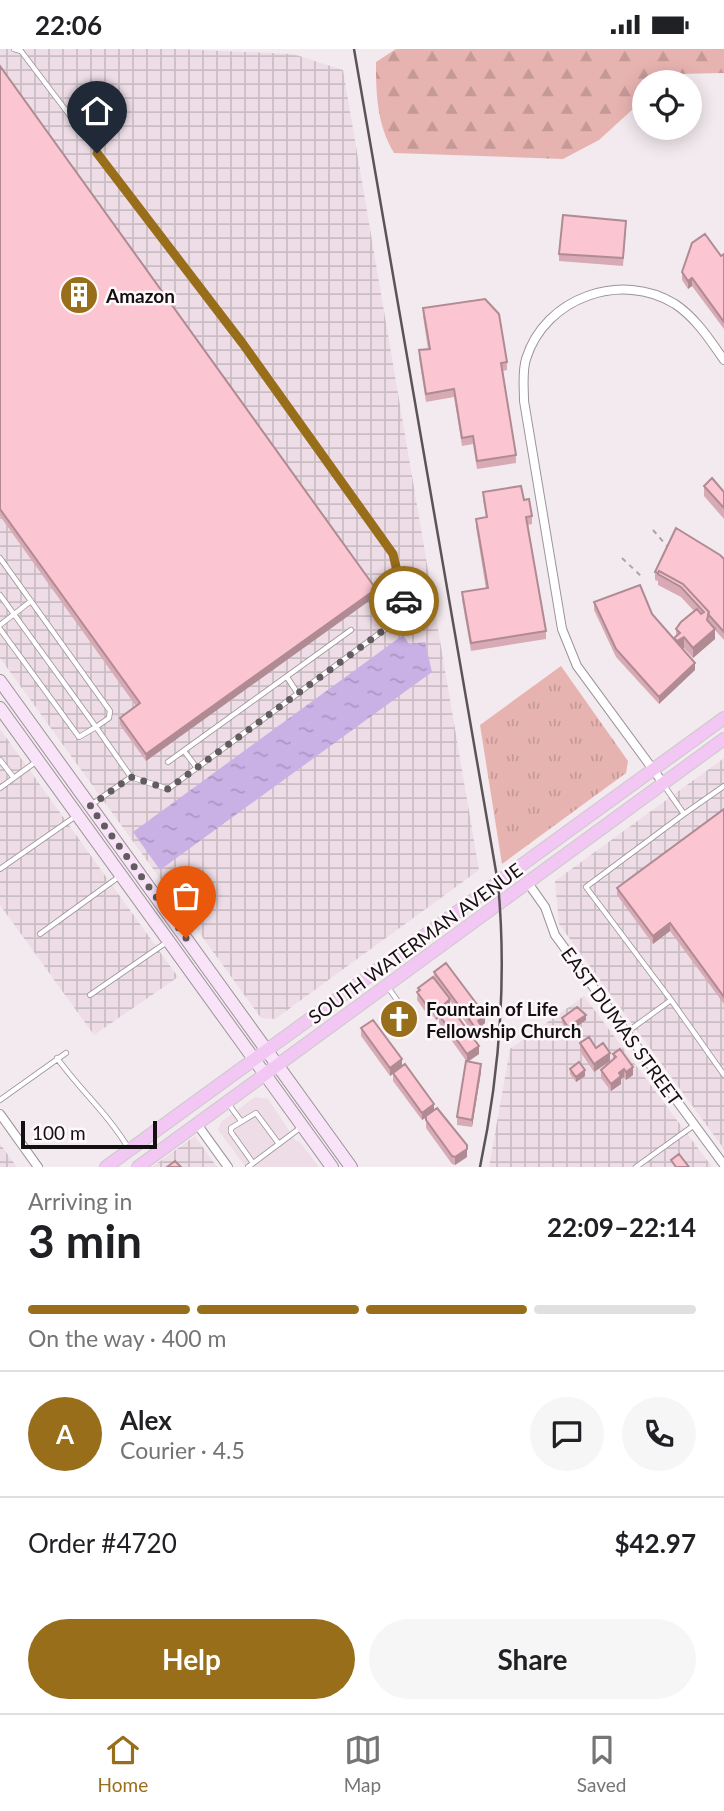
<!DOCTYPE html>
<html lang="en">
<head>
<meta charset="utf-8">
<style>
  :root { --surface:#fff; --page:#f6f6f6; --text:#202124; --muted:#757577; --line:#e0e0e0; --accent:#986e1b }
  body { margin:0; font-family:Lato,sans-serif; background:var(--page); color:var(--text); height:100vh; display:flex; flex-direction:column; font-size:26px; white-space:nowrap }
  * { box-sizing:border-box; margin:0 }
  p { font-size:23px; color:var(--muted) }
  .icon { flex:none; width:38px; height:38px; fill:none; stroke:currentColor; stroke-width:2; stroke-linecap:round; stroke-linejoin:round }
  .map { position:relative; height:1118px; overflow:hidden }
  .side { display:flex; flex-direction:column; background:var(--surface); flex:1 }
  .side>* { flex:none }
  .controls { position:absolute; left:632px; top:21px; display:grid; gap:14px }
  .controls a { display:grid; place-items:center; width:70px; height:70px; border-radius:50%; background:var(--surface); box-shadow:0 4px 18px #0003; font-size:35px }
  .scale { position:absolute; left:21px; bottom:18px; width:136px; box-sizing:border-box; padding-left:7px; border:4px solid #141012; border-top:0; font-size:19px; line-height:24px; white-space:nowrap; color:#141012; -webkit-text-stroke:5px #fef8fb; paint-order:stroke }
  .pin { position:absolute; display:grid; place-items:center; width:60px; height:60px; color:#fff; margin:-72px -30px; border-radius:50% 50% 50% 0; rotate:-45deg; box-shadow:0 0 7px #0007 }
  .pin .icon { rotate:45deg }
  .courier { position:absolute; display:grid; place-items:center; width:70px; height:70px; margin:-35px; border:5px solid #986e1b; border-radius:50%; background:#fff; color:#222; box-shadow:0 2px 9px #0007 }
  .headline em { font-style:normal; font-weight:700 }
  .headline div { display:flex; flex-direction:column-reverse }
  .headline { display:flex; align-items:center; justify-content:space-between; height:119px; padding:0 28px }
  h1 { font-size:46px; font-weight:700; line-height:52px }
  .bar { display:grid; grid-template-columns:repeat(4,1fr); gap:10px 7px; align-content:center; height:84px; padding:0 28px }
  .bar i { height:9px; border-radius:5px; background:var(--line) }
  .bar .active { background:var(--accent) }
  .bar p { grid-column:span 4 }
  .line { display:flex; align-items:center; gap:18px; padding:0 28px; border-top:2px solid var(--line) }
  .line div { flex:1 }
  .round { display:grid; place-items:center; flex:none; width:74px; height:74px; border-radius:37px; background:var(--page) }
  .action { display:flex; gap:14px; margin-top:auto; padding:14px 28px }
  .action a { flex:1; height:80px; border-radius:42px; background:var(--accent); color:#fff; font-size:28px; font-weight:700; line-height:80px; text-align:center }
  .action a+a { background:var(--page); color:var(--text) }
  .status { display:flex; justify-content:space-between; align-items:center; height:49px; padding:0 35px; background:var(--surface); direction:ltr }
  .status svg { height:19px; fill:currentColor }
  .menu { display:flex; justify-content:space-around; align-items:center; height:98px; border-top:2px solid var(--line); background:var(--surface); font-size:19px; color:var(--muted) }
  .menu a { display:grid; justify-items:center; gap:4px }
  .menu .active { color:var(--accent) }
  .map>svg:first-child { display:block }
</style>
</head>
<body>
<div class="status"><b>22:06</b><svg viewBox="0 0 49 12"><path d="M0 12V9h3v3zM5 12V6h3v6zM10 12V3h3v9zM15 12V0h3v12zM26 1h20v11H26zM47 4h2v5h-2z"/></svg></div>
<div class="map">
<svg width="724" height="1118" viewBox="0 0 724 1118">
  <defs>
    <pattern id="industrial-grid" width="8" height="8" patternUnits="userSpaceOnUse" patternTransform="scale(1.75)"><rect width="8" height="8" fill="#eedde6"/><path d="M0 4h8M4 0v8" fill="none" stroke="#cbbdc4"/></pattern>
    <pattern id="grass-tufts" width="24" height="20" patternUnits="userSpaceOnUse" patternTransform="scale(1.75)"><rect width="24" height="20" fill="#e7b3b0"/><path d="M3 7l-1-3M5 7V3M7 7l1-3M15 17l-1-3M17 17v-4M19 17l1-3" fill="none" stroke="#c59996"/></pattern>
    <pattern id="forest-firs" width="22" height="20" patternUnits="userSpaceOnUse" patternTransform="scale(1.75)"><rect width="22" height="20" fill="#e7b3b0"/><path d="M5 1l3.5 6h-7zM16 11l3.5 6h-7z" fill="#c59996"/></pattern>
    <pattern id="water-ripples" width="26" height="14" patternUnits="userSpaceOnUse" patternTransform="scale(1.75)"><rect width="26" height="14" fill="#c9b0e5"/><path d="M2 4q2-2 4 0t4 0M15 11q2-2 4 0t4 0" fill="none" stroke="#ac96c3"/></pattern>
  </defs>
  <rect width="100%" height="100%" fill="#f3eaef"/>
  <path fill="#eedde6" d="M255,1048l13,2 28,42 4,1 19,25h-73l-28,-37 3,-8z"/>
  <path fill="url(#industrial-grid)" d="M0,0h176l117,5 50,16 136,800 -204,149 -14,-1 -261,-360z
    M0,680l178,248 -84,58 -94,-130z
    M724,709v391l-165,-225 -4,-43z
    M584,947l128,171h-223l21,-118z
    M195,1087l22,31h-65z
    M0,1095l17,23h-17z"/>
  <path fill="url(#grass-tufts)" d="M561,617l67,95 -2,12 -124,91 -22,-139z"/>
  <path fill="url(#forest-firs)" d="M396,0h328v24l-47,1 -13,8h-20v17l-45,41 -36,19 -169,-6c-17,-29 -18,-58 -18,-91z"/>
  <path fill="url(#water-ripples)" d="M403,586l6,9 16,-2 7,30 -272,198 -27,-38z"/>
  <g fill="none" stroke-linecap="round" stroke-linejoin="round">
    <defs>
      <path id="service" d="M14,0l7,2 222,293 150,210 14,59 -239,176 -37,-12 -40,28
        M0,509l110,153 -1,7 -13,9 35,50
        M0,546l96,132 -17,10 -79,-108
        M0,576l31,-24
        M287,628l11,17
        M184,702l13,17
        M0,711l14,18
        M168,713l183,-132
        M663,735l21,30 -98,73 85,113
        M0,739l37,-27
        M684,765l40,-28
        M0,820l76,-53
        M40,885l80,-58
        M387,937l15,21
        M90,946l77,-53
        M627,983l44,-32 53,75
        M57,1009c24,33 51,56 72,91
        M0,1051l66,-47
        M227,1053l14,19
        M253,1114l-22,-31v-4l25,-15 23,31
        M248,1118l52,-39
        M636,1118l57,-41"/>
      <path id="minor" d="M663,734l-86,-117 -15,-37 -38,-228c0,-14 -2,-29 2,-42 19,-62 96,-88 149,-55 21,14 35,36 49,56
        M528,834l17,24 10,28 169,230
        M0,1065l38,53
        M197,1075l31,43"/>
      <path id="secondary" d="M0,632l351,486
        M0,659l332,459"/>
      <path id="primary" d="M106,1118l618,-449
        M138,1118l586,-428"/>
    </defs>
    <use href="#service" stroke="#9c9398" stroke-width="6"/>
    <use href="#minor" stroke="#9c9398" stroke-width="10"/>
    <use href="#secondary" stroke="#9c9398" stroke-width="14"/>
    <use href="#primary" stroke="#cbcacb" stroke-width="14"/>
    <path stroke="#aba4a8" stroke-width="2" stroke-dasharray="5 5" stroke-linecap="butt" d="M653,481l14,16
      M622,509l21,20"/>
    <use href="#service" stroke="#fff" stroke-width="4.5"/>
    <use href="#minor" stroke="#fff" stroke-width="8"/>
    <use href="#secondary" stroke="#f8e3f9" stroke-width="12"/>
    <use href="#primary" stroke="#f2c7f4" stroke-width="12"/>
    <path stroke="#595457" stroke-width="2.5" d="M354,0l144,834c9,97 2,189 -18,284"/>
  </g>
  <path fill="#d8aab5" d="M0,17l376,530 -230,165 -26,-36v-7l16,-12 -136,-190z
    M626,180l-3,37 -64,-5v-7z
    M724,205v75l-32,-43 -4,3 -6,-9v-8z
    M423,259l84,54v8l-4,1 13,84v8l-39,6 -4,-25 -11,2 -8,-49 -28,5 -7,-44v-8l9,-1 -5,-33z
    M704,437l20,6v27l-20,-23z
    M483,443l41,8 8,16v8l-4,1 18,106v8l-75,12 -9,-51v-8l24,-3 -10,-62v-8l10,-2 -3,-17z
    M724,510v81l-9,-10v9l-22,19 -9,-10 -2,1 13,21 -36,34 -43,-47 -22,-47v-8l58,12 22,26v-2l2,-2v-7l18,-18 -13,-14 -23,-12v-4l-3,-1v-8z
    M724,760v195l-54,-73 -17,13 -36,-49v-7z
    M434,923l51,51 -4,3 1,8 -5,4 -27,-37v6l29,47 -11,8 13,10 -9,55 -15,-2v-8l10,-55 -28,-39v-5l-3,2 -3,-4 -3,2 -13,-18 1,-12 16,-10z
    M562,969l24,2 -18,13 -6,-10z
    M361,979l41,38 32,44 33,35v12l-12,8 -3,-1 -26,-36v-10l-4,2 -29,-39v-7l-3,2 -29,-40z
    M580,994l16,5 14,13 -16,11 -14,-21z
    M613,1005l20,21 -7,5 -2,-3 -3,2v5l-10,7 -10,-13v-8l12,-10z
    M570,1020l15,7 -9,6 -6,-8z"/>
  <path fill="#b08b93" d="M692,229v8l-4,3v-8z
    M376,540v7l-230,165v-7z
    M715,580v10l-22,19v-10z
    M684,588v11l-7,3v-10z
    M695,614v7l-36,34v-7z
    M670,874v8l-17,13v-8z
    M450,950v8l-11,8v3l-3,2v-8z
    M433,959v8l-3,2v-8z
    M485,966v8l-7,6v-8z
    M586,966v5l-18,13v-6z
    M482,978v7l-5,4v-8z
    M479,997v8l-12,8v-8z
    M610,1004v8l-16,11v-8z
    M402,1010v8l-12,9v-8z
    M481,1015v8l-9,55v-7z
    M633,1018v8l-7,5v-8z
    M624,1020v8l-3,2v5l-10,7v-7l8,-11z
    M585,1021v6l-9,6v-5z
    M434,1055v7l-12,9v-7z
    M467,1100v8l-12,8v-8z"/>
  <path fill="#fbc6d2" stroke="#b08b93" stroke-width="2" d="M0,17l376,523 -230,165 -26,-36 20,-15 -140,-194z
    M563,166l63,6 -3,37 -64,-4z
    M705,185l16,22 3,-2v68l-32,-44 -4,3 -6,-9 10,-29z
    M485,250l14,15 8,48 -6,1 15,92 -39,6 -4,-25 -11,2 -8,-49 -28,5 -7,-44 11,-1 -7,-41z
    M712,429l12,14v16l-20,-22z
    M521,437l3,14 5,-1 3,17 -6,1 20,114 -75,12 -9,-51 26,-4 -12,-69 11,-2 -4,-25z
    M676,479l44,27 4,4v73l-16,-18 1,-2 -26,-28 -24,-13 -1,2 -3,-1z
    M659,522l24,13 26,28 -2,8 8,9 -22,19 -9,-11 -7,4 -3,-3 6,-5 -4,-4 5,-7 16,-13 4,5 3,-2 -23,-25 -23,-13z
    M640,536l12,29 43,49 -36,34 -43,-48 -22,-47z
    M724,760v188l-54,-74 -17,13 -36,-48z
    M446,914l39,52 -7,6 4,6 -5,3 -43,-58z
    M433,928l17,22 -14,13 -3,-4 -3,2 -13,-18 3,-2 -2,-2z
    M450,957l29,40 -12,8 -28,-39z
    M577,958l9,8 -18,12 -6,-9z
    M373,971l29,39 -12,9 -29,-40z
    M589,988l7,11 7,-5 7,10 -16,11 -14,-21z
    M620,1000l13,18 -7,5 -2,-3 -5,4 2,3 -10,8 -10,-14 15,-13 -3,-3z
    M466,1012l15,3 -9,56 -15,-3z
    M579,1013l6,8 -9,7 -6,-8z
    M405,1015l29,40 -12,9 -29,-40z
    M437,1059l30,37v4l-12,8 -3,-1 -26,-36v-4z
    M679,1105l10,13h-13l-5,-7z
    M175,1112l6,6h-14z"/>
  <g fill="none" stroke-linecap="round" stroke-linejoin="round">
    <path stroke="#625c5f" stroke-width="7" stroke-dasharray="0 12.6" d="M186,889l-96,-132 41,-29 37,12 239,-176 -3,-12"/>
    <path stroke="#986e1b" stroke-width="9" d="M97,104l146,191 150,210 11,47"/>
  </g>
  <defs>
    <symbol id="building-disc" viewBox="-11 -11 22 22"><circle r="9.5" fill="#986e1b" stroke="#fef8fb"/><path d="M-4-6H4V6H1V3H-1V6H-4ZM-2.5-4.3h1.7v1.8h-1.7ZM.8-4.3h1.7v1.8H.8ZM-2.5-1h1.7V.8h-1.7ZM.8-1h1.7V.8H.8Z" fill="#fff"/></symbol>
    <symbol id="church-disc" viewBox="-11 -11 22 22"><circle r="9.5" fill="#986e1b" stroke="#fef8fb"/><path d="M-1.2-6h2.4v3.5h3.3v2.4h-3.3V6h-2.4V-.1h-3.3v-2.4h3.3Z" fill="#fff"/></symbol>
  </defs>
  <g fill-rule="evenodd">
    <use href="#building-disc" x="57" y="224" width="44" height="44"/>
    <use href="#church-disc" x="377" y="948" width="44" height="44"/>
  </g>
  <g text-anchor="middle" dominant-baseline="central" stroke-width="5" stroke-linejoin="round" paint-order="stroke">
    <g font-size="19" font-weight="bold" fill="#141012" stroke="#fef8fb" text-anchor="start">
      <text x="106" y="246">Amazon</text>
      <text x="426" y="959">Fountain of Life<tspan x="426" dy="22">Fellowship Church</tspan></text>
    </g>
    <g font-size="19" fill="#141012" stroke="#fef8fb">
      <text transform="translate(415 894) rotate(-36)">SOUTH WATERMAN AVENUE</text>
      <text transform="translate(622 977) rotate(54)">EAST DUMAS STREET</text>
    </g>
  </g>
</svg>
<div class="controls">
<a><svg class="icon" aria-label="locate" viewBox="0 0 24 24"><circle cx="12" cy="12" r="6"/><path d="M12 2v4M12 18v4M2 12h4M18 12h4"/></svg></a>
</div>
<div class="scale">100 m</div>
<div class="pin" style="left:186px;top:889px;background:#ea580c"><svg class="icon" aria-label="bag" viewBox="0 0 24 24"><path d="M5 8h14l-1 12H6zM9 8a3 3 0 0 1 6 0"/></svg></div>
<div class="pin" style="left:97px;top:104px;background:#1f2937"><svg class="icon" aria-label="home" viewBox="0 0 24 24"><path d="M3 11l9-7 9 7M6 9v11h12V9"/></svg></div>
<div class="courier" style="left:404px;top:552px"><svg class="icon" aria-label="car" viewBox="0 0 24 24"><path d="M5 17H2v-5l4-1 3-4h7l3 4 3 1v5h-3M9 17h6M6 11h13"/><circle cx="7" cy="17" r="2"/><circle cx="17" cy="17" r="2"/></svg></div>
</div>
<section class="side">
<div class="headline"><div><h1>3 min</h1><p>Arriving in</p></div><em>22:09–22:14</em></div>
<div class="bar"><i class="active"></i><i class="active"></i><i class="active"></i><i></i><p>On the way · 400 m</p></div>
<div class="line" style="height:126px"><b class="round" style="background:var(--accent);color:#fff">A</b><div><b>Alex</b><p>Courier · 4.5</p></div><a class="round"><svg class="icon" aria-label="chat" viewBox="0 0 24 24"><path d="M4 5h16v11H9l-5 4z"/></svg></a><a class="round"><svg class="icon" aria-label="phone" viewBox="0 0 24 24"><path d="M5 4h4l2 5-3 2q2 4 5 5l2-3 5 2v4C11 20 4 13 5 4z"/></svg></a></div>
<div class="line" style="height:91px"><div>Order #4720</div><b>$42.97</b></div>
<div class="action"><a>Help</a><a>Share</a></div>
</section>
<nav class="menu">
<a class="active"><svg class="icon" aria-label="home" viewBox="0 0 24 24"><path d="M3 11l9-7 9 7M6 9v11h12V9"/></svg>Home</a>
<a><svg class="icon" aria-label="map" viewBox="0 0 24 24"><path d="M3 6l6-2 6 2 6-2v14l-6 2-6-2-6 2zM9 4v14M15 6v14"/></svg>Map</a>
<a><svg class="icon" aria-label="saved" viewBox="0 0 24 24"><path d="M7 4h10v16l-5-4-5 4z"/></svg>Saved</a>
</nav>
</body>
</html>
